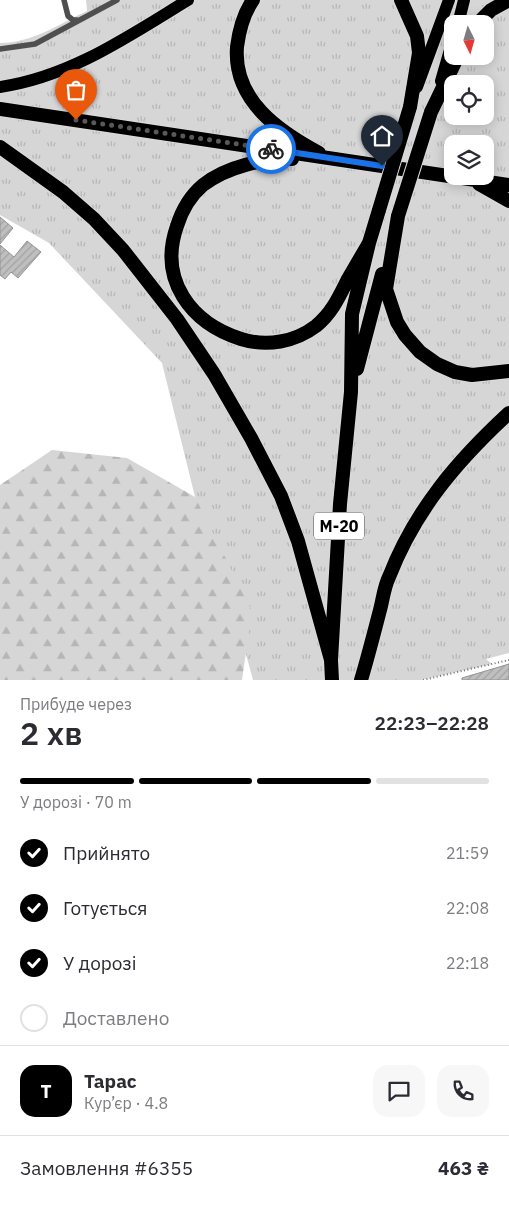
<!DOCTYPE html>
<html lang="uk">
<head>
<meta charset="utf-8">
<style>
  :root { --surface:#fff; --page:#f7f7f7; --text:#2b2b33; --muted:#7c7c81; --line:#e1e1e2; --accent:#000 }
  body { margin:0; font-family:"IBM Plex Sans",sans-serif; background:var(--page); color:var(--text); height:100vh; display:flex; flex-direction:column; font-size:19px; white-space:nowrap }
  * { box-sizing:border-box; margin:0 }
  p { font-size:16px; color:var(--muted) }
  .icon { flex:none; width:28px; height:28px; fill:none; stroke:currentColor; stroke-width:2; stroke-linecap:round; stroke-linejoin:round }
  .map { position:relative; height:680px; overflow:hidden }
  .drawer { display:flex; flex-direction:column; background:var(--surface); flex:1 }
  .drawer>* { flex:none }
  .needle { width:32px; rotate:175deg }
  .tools { position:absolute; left:444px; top:15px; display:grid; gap:10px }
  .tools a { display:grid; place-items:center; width:50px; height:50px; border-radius:10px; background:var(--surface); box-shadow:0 2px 12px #0003; font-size:25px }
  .pin { position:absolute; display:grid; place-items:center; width:42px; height:42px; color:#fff; margin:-51px -21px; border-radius:50% 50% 50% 0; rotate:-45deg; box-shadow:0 0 5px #0007 }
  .pin .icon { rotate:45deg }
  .courier { position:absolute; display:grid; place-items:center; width:50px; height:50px; margin:-25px; border:4px solid #1a73e8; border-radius:50%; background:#fff; color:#222; box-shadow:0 1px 6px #0007 }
  .summary em { font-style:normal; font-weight:600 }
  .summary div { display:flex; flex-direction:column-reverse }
  .summary { display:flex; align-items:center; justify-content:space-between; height:85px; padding:0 20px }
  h1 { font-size:32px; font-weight:600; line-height:38px }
  .bar { display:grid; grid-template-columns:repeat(4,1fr); gap:8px 5px; align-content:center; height:60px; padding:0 20px }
  .bar i { height:6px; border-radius:4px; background:var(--line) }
  .bar .current { background:var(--accent) }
  .bar p { grid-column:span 4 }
  .line { display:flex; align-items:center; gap:12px; padding:0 20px; border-top:1px solid var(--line) }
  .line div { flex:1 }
  .round { display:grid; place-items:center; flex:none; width:52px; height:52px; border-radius:15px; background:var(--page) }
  ol { padding:0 20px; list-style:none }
  li { display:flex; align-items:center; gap:15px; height:55px }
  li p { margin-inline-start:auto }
  li .icon { padding:5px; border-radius:50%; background:var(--accent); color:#fff; stroke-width:4 }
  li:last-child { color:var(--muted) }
  li i { width:28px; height:28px; border:2px solid var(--line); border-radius:50% }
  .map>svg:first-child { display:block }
</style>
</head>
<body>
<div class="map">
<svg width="509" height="680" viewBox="0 0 509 680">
  <defs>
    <pattern id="grass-tufts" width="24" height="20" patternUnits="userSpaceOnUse" patternTransform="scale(1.25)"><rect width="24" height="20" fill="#d6d6d6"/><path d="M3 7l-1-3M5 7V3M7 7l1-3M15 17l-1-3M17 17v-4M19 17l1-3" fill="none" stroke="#b6b6b6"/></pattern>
    <pattern id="forest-firs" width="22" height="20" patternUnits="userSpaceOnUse" patternTransform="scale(1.25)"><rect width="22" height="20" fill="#d6d6d6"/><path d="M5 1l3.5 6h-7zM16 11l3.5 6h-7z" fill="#b6b6b6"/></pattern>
    <pattern id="building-hatch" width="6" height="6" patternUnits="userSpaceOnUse" patternTransform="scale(1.25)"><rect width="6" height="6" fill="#bfbfbf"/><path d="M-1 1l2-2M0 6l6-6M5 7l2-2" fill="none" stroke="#a2a2a2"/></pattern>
  </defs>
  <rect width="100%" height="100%" fill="#fff"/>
  <path fill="url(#grass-tufts)" fill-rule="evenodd" d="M86,0h423v653l-23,6 6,5 -71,16h-168l-21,-77 -37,-106 -33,-134 -113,-120 -49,-28v-172c32,0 59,-19 87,-32zM452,24h33v32h-33zM452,84h33v32h-33zM452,144h33v32h-33z"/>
  <path fill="url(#forest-firs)" d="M52,450l75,8 68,39 57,114 -10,69h-242v-195z"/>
  <path fill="url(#building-hatch)" stroke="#939393" d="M0,217l13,11 -13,16z
    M27,241l14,11 -23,26 -7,-6 -6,7 -5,-4v-30l14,12z
    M509,664v16h-47v-2z"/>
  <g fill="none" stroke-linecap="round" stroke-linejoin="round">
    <defs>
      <path id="primary" d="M458,24l6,-24
        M441,81l11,-38
        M0,87c70,-10 129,-51 188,-87
        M417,87l32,-87"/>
      <path id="trunk" d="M253,0c-9,13 -14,31 -16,47 -4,53 41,84 82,106
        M401,0l16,36 2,17 -9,54
        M477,24l14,-14 18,-10
        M0,109l509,76
        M431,112l27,-56
        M0,147l63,45 31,27 29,31 54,69 37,55 37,64 30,58 17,45 33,119
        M292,159c-30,0 -64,7 -89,26 -13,11 -21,25 -26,41 -19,54 14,97 64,113 26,8 54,3 75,-13 16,-13 23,-29 32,-47 7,-12 14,-24 21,-36
        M479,184l30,17
        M398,216l-12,73 11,33 8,13 15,17 17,12 18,8 17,3 37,-4
        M357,369l25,-95
        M332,680l-1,-20 9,-156 11,-112 1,-78 17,-71 10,-33
        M361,680c7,-23 13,-47 19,-70 3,-11 4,-23 9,-33 26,-67 68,-116 120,-164"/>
    </defs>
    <use href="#primary" stroke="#dbdbdb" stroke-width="14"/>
    <use href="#trunk" stroke="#dbdbdb" stroke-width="16"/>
    <path stroke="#717171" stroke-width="2" stroke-dasharray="1 2.5" stroke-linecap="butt" d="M423,680l86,-20"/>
    <path stroke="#4f4f4f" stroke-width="5.5" d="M64,0l4,16 5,4h4
      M0,49l35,-5 82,-44"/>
    <use href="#primary" stroke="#000" stroke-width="12"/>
    <use href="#trunk" stroke="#000" stroke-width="14"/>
    <defs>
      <path id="trunk-bridge" d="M379,210l31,-103
        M398,216l33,-104"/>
    </defs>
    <use href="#trunk-bridge" stroke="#dbdbdb" stroke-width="16" stroke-linecap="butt"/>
    <use href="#trunk-bridge" stroke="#000" stroke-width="14"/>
  </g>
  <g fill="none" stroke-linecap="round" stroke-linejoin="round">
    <path stroke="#595959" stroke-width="5" stroke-dasharray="0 9" d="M76,120l195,29"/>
    <path stroke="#1a73e8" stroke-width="6" d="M271,149l111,17"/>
  </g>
  <g text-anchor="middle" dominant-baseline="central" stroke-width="4.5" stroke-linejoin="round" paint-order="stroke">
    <rect fill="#fff" stroke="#4c4c4c" stroke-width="1" x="314" y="512.5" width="50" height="27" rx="4"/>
    <g font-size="16" font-weight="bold" fill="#000">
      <text x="339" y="526">М-20</text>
    </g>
  </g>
</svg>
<div class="tools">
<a><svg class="needle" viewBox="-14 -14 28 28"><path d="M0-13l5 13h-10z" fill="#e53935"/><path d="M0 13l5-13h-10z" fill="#7c7c81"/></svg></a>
<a><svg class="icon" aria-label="locate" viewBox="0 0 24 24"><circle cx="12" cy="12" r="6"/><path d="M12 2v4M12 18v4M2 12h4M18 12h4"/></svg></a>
<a><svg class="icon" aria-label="layers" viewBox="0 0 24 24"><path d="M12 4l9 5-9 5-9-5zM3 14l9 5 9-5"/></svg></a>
</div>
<div class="pin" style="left:76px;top:120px;background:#ea580c"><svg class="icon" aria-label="bag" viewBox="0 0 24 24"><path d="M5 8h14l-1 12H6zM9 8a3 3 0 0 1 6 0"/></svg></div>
<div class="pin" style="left:382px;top:166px;background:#1f2937"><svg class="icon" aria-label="home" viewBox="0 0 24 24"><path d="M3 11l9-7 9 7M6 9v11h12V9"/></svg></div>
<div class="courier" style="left:271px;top:149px"><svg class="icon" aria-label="bike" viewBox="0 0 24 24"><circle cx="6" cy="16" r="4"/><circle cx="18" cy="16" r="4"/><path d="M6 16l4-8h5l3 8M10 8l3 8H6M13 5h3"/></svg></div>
</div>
<section class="drawer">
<div class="summary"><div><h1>2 хв</h1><p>Прибуде через</p></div><em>22:23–22:28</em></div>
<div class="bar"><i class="current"></i><i class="current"></i><i class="current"></i><i></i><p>У дорозі · 70 m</p></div>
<ol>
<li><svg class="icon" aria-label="check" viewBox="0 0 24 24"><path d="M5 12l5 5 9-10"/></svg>Прийнято<p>21:59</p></li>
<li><svg class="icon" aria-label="check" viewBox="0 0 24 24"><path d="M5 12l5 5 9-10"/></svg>Готується<p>22:08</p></li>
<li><svg class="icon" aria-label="check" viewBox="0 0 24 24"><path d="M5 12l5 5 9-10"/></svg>У дорозі<p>22:18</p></li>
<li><i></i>Доставлено</li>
</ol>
<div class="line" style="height:90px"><b class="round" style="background:var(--accent);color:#fff">Т</b><div><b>Тарас</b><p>Кур’єр · 4.8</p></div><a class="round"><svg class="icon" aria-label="chat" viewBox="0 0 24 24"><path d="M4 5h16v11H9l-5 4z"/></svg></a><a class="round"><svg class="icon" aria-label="phone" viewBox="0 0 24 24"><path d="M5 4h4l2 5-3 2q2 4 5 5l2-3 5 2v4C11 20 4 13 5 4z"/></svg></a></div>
<div class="line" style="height:65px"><div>Замовлення #6355</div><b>463 ₴</b></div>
</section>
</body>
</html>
